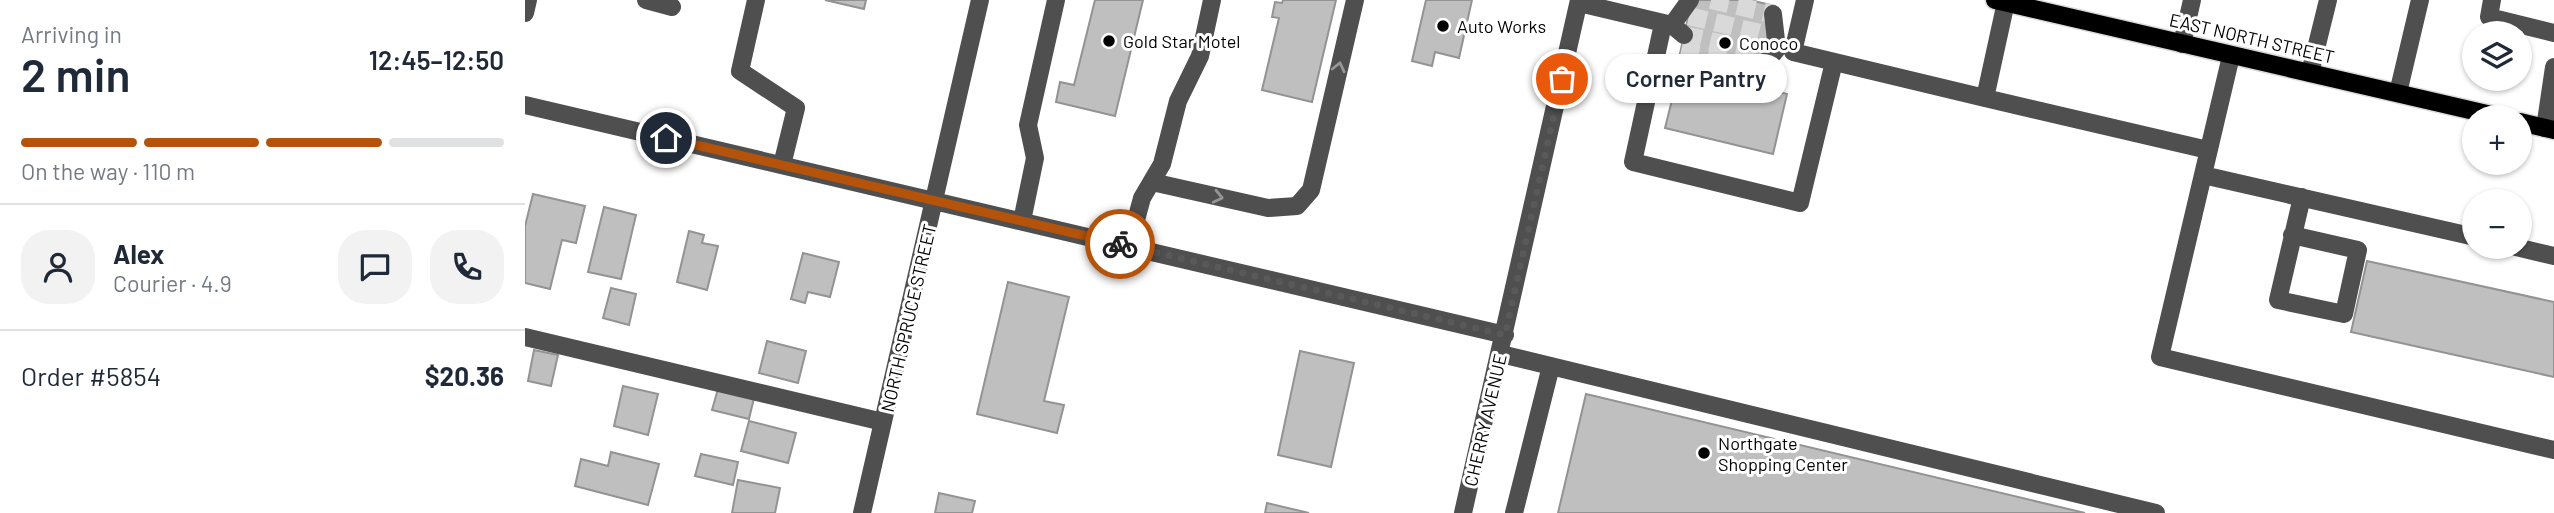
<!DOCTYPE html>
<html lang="en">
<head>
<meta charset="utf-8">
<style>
  :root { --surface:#fff; --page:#f2f2f3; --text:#1f2937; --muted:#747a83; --line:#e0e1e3; --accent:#b45309 }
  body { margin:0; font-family:Barlow,sans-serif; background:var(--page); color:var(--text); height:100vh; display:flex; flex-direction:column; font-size:26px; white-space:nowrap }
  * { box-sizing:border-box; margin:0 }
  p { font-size:23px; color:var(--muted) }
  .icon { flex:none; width:38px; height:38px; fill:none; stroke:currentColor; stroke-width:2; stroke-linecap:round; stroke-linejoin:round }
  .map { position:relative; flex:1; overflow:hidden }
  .panel { display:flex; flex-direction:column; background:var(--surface); width:525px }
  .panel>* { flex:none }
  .buttons { position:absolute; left:1937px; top:21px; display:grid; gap:14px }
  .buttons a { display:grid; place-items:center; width:70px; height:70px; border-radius:50%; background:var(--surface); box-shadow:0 2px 5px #0004; font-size:35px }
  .pin { position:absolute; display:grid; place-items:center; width:60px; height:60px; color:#fff; margin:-30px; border:4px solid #fff; border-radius:50%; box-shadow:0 2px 7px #0007 }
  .courier { position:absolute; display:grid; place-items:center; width:70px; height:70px; margin:-35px; border:5px solid #b45309; border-radius:50%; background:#fff; color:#222; box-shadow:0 2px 9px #0007 }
  .bubble { position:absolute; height:49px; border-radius:24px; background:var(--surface); box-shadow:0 2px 5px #0004; font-size:23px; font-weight:600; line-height:49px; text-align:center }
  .overview em { font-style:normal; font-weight:600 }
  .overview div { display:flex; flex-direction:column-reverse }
  .overview { display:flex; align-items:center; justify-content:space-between; height:119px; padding:0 21px }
  h1 { font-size:46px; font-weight:600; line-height:52px }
  .bar { display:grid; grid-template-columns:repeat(4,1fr); gap:10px 7px; align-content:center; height:84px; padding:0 21px }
  .bar i { height:9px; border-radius:5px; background:var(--line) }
  .bar .active { background:var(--accent) }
  .bar p { grid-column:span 4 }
  .line { display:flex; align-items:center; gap:18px; padding:0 21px; border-top:2px solid var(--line) }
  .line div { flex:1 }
  .round { display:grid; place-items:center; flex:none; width:74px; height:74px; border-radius:28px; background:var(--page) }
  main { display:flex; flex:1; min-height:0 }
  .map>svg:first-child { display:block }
</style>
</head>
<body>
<main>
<section class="panel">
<div class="overview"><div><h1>2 min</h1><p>Arriving in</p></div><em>12:45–12:50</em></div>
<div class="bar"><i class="active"></i><i class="active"></i><i class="active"></i><i></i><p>On the way · 110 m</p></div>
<div class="line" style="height:126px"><a class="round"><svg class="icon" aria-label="person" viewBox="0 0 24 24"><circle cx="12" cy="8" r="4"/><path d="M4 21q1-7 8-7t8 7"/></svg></a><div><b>Alex</b><p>Courier · 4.9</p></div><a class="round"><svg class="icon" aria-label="chat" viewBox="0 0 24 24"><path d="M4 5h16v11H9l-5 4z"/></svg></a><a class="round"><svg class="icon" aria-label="phone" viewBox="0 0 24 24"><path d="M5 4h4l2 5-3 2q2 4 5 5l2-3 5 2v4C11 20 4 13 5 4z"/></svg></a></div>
<div class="line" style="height:91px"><div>Order #5854</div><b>$20.36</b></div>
</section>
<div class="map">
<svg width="2029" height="513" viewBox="0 0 2029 513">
  <rect width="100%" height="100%" fill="#fff"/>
  <path fill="#bfbfbf" stroke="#939393" stroke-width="2" d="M300,0h41l-2,9z
    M570,0h48l-28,116 -59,-14 4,-20 14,3z
    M758,0h53l-24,102 -50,-12 17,-72 -7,-1 3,-15 7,1z
    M901,0h46l-13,58 -24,-6 -3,14 -20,-5z
    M1167,0h58l25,6 -16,70 -80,-18z
    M1155,68l107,26 -14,60 -108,-26z
    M8,194l52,12 -9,37 -14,-3 -12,49 -25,-6v-57z
    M79,207l32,8 -15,64 -33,-7z
    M164,231l15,4 -2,8 16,3 -11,44 -30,-8z
    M278,253l36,9 -9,35 -22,-5 -3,11 -14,-4z
    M1842,261l187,41v75l-203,-45z
    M483,282l61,15 -25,104 20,4 -7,28 -80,-19z
    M86,288l25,6 -7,31 -26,-7z
    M242,341l39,10 -8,32 -39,-10z
    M9,350l24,5 -7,31 -23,-5z
    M775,351l54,12 -23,104 -53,-12z
    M98,386l35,8 -10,41 -34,-9z
    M193,389l36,9 -5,21 -37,-9z
    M1061,394l499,119h-527z
    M224,421l47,12 -8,30 -47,-12z
    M86,452l48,12 -11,41 -73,-19 6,-27 27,7z
    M176,454l37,8 -5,23 -38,-9z
    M213,480l42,8 -5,25h-43z
    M414,493l36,8 -3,12h-37z
    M742,503l42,10h-44z"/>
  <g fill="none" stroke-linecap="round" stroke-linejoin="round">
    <path stroke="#d9d9d9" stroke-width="18" stroke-dasharray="18 9" stroke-linecap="butt" d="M1186,0l62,14
      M1164,16l79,19
      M1159,35l80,18
      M1156,51l79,18"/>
    <defs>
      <path id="major" d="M1470,0l505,117
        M1995,122l34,8"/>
    </defs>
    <use href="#major" stroke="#dbdbdb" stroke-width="21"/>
    <path stroke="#4f4f4f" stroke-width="18" d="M121,0l26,7
      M231,0l-16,71 56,37 -14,57
      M1280,0l-12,52 192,46 21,-96
      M1967,0l-3,17 65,16
      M1054,3l93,22 12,10
      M0,13l3,-13
      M1138,24l-30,138 167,41 34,-141
      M1147,25l18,-25
      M1657,44l10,-44
      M1706,56l-71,301 394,93
      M1235,69l17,-20 -4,-35
      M1785,73l18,-73
      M1873,93l22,-93
      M1460,98l223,52
      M0,105l980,230
      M2020,128l9,-61
      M1678,175l272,62
      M627,182l116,26 29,-2 14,-16 44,-190
      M497,221l13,-63 -7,-33 28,-125
      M1767,235l66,15 -14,64 -66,-14 24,-103
      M604,246l13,-48 20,-34 16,-63 22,-45 12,-56
      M1991,247l38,9
      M0,337l358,85
      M976,354l655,159
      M337,513l118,-513
      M938,513l116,-513
      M989,513l37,-147"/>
    <use href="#major" stroke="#000" stroke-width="18"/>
  </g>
  <defs><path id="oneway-chevron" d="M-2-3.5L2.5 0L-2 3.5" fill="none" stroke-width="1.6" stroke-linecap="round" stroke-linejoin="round" transform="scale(1.75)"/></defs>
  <g stroke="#959595">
    <use href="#oneway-chevron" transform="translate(814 67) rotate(-77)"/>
    <use href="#oneway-chevron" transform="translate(693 197) rotate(13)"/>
  </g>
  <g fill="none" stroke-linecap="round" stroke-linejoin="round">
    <path stroke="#595959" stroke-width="7" stroke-dasharray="0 12.6" d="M595,244l385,91 57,-256"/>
    <path stroke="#b45309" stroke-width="9" d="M141,138l454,106"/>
  </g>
  <g fill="#000" stroke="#fff" stroke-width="2.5">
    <circle cx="918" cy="26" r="7"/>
    <circle cx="584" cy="41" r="7"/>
    <circle cx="1200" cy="43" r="7"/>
    <circle cx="1179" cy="453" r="7"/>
  </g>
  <g text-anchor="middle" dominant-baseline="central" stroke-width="6" stroke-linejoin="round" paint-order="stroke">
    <g font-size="18" fill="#000" stroke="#fff" text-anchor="start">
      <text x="932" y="26">Auto Works</text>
      <text x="598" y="41">Gold Star Motel</text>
      <text x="1214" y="43">Conoco</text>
      <text x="1193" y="443">Northgate<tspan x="1193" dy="21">Shopping Center</tspan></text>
    </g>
    <g font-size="18" fill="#000" stroke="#fff">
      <text transform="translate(1727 38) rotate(13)">EAST NORTH STREET</text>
      <text transform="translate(383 318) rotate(-77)">NORTH SPRUCE STREET</text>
      <text transform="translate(960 420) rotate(-77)">CHERRY AVENUE</text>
    </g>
  </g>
</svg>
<div class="buttons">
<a><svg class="icon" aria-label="layers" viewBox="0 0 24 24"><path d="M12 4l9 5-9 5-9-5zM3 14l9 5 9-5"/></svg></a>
<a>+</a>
<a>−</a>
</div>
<div class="pin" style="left:1037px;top:79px;background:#ea580c"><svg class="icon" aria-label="bag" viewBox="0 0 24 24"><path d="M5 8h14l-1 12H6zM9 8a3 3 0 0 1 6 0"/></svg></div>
<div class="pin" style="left:141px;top:138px;background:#1f2937"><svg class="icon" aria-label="home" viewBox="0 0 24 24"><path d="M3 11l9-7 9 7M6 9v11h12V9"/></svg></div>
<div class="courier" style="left:595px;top:244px"><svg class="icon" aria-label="bike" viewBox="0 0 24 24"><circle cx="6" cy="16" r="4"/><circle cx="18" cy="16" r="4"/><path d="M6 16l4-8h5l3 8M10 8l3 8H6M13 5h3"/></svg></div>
<div class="bubble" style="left:1080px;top:54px;width:182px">Corner Pantry</div>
</div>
</main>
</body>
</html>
